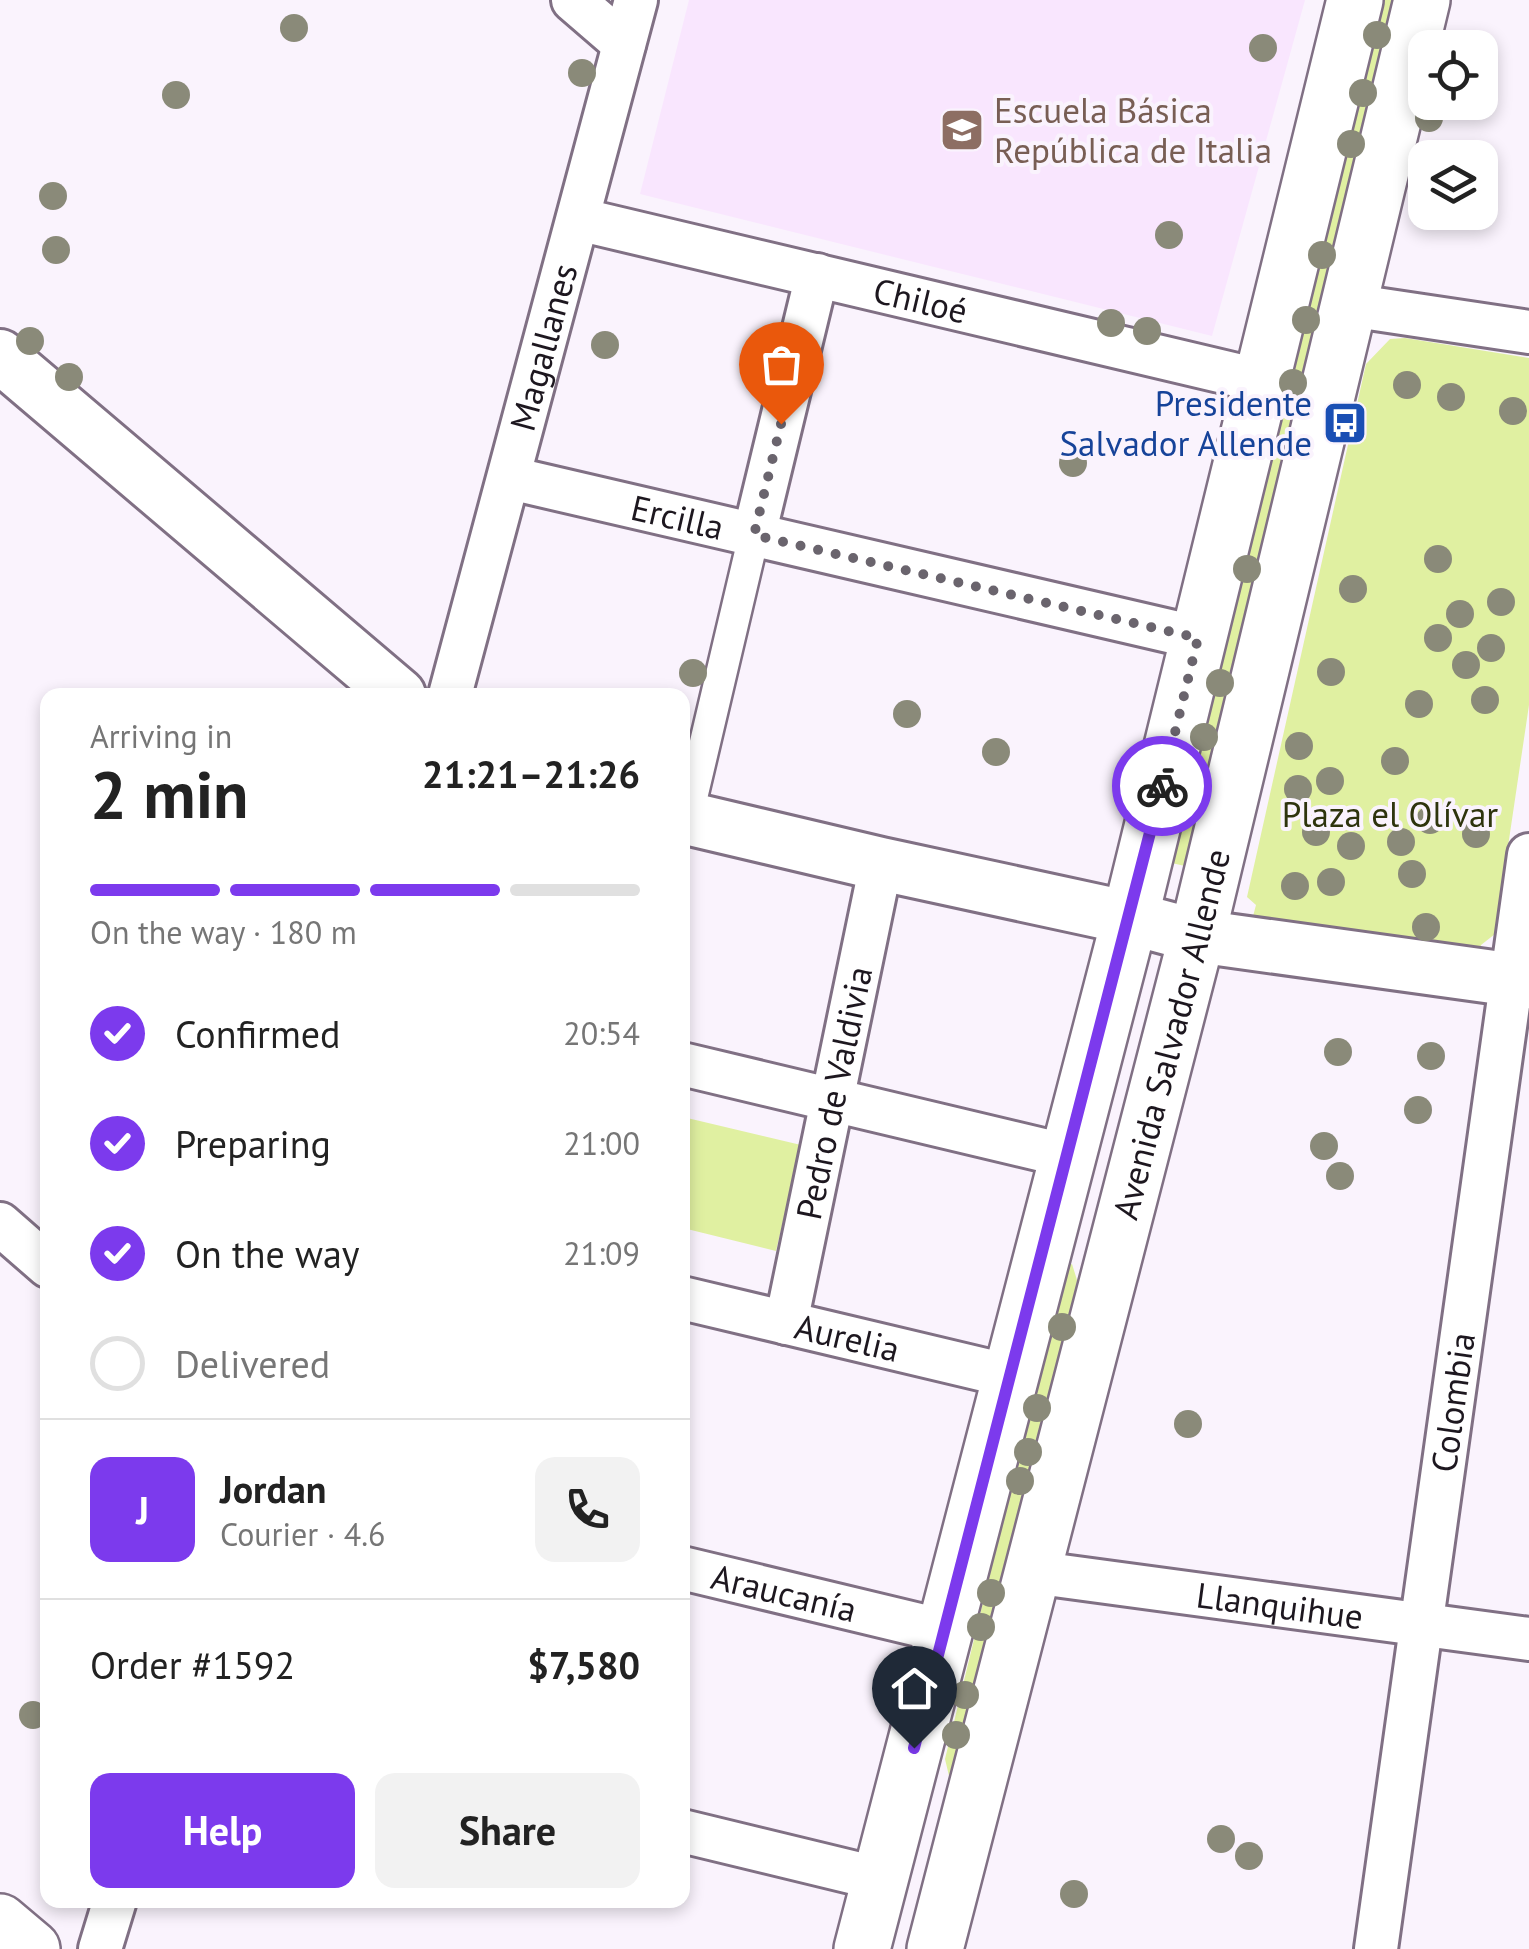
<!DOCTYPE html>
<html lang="en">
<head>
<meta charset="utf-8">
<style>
  :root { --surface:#fff; --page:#f2f2f2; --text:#222; --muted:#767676; --line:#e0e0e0; --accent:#7c3aed }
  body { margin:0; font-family:"PT Sans",sans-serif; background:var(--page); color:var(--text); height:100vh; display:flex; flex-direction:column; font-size:38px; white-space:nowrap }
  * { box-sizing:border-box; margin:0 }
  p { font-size:32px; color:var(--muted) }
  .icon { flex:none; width:55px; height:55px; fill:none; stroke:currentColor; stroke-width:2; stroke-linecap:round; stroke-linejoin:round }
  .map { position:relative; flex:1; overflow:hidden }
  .panel { position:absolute; left:40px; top:688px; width:650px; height:1220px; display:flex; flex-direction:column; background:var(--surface); border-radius:20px; box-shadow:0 5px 15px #0003 }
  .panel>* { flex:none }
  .buttons { position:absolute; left:1408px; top:30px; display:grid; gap:20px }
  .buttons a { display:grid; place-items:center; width:90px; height:90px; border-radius:20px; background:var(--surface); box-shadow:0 5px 15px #0003; font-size:50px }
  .pin { position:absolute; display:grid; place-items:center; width:85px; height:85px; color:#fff; margin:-102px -42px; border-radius:50% 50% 50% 0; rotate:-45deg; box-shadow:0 0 10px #0007 }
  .pin .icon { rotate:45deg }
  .courier { position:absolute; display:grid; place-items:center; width:100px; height:100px; margin:-50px; border:8px solid #7c3aed; border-radius:50%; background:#fff; color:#222; box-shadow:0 2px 12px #0007 }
  .overview em { font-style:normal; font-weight:700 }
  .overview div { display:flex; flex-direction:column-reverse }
  .overview { display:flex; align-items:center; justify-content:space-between; height:170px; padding:0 50px }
  h1 { font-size:65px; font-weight:700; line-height:75px }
  .bar { display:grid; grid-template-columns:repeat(4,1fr); gap:15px 10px; align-content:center; height:120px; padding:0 50px }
  .bar i { height:12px; border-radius:8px; background:var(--line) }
  .bar .on { background:var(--accent) }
  .bar p { grid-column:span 4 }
  .line { display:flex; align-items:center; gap:25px; padding:0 50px; border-top:2px solid var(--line) }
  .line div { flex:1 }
  .round { display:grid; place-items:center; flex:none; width:105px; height:105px; border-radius:20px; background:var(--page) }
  ol { padding:0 50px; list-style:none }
  li { display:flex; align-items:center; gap:30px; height:110px }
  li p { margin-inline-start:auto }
  li .icon { padding:10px; border-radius:50%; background:var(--accent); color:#fff; stroke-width:4 }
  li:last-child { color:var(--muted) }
  li i { width:55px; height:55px; border:5px solid var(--line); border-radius:50% }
  .cta { display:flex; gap:20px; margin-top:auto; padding:20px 50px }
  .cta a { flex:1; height:115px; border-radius:20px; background:var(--accent); color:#fff; font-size:40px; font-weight:700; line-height:115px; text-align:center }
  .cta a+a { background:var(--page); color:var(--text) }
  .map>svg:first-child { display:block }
</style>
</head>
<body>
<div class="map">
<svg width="1529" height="1949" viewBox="0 0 1529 1949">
  <rect width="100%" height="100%" fill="#faf3fd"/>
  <path fill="#f9e6fe" d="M689,0h616l-93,336 -572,-142z"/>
  <path fill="#e0f0a1" d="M1380,0h19l-117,483 -97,383 -18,-4z
    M1405,338l124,20v347l-34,229 -14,11 -1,7 -228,-32 4,-15 -9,-8 119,-533 24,-25z
    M683,1117l118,28 -25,106 -93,-23z
    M1072,1264l5,16 -5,42 -113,439 -10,15 -4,-17 116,-478 4,-14z"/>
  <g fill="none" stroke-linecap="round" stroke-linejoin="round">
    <defs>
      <path id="pedestrian" d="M687,819l67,-284"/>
      <g id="minor">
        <path d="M573,0l51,44"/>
        <path id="s1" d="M578,219l684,162"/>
        <path d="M1349,305l180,27"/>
        <path id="s2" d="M510,478l689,160"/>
        <path d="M754,535l63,-260"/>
        <path id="s3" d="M450,695l186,-695"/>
        <path d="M682,1064l386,92"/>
        <path d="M0,1224l48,42"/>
        <path id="s4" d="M682,1298l328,78"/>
        <path id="s5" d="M786,1323l95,-459"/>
        <path id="s6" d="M682,1568l262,63"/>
        <path id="s7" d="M1032,1572l497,67"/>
        <path d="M682,1831l198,48"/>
        <path d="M100,1949l15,-49"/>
        <path id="s8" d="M1376,1949l153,-1094"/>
      </g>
      <path id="tertiary" d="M0,356l399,339
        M682,817l199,47 249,54 67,18 332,46"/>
      <path id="secondary" d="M0,1922l32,27"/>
      <g id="trunk">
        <path d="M862,1949l268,-1031 225,-918"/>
        <path id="s9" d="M935,1949l262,-1013 225,-936"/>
      </g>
    </defs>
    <use href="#pedestrian" stroke="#807084" stroke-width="35"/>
    <use href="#minor" stroke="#807084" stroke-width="48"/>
    <use href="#tertiary" stroke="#807084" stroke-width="58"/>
    <use href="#secondary" stroke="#807084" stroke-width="60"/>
    <use href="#trunk" stroke="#807084" stroke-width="60"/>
    <use href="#pedestrian" stroke="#fff" stroke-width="30"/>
    <use href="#minor" stroke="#fff" stroke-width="42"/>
    <use href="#tertiary" stroke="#fff" stroke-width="52"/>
    <use href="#secondary" stroke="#fff" stroke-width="55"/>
    <use href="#trunk" stroke="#fff" stroke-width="55"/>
  </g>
  <g fill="#8a8a79">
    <circle cx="294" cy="28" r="14"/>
    <circle cx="1377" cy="35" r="14"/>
    <circle cx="1263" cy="48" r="14"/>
    <circle cx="582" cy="73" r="14"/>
    <circle cx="1363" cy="93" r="14"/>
    <circle cx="176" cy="95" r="14"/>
    <circle cx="1429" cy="118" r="14"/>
    <circle cx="1351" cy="144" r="14"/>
    <circle cx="53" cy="196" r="14"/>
    <circle cx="1169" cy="235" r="14"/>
    <circle cx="56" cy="250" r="14"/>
    <circle cx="1322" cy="255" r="14"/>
    <circle cx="1306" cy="320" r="14"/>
    <circle cx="1111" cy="323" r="14"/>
    <circle cx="1147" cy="331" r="14"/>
    <circle cx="30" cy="341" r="14"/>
    <circle cx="605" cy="345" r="14"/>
    <circle cx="69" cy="377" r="14"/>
    <circle cx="1293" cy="383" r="14"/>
    <circle cx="1407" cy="385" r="14"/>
    <circle cx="1451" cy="397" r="14"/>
    <circle cx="1513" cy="411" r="14"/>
    <circle cx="1073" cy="463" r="14"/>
    <circle cx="1438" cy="559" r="14"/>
    <circle cx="1247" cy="569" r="14"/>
    <circle cx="1353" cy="589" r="14"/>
    <circle cx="1501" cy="602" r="14"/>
    <circle cx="1460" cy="614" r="14"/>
    <circle cx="1438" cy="638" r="14"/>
    <circle cx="1491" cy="648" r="14"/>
    <circle cx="1466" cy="665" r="14"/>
    <circle cx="1331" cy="672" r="14"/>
    <circle cx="693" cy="673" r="14"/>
    <circle cx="1220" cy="683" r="14"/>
    <circle cx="1485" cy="700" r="14"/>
    <circle cx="1419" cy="704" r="14"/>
    <circle cx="907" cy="714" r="14"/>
    <circle cx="1204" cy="737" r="14"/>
    <circle cx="1299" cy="746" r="14"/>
    <circle cx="996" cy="752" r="14"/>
    <circle cx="1395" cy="761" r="14"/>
    <circle cx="1330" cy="781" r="14"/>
    <circle cx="1298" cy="789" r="14"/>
    <circle cx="1430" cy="820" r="14"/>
    <circle cx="1316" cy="832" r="14"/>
    <circle cx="1476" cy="834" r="14"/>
    <circle cx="1401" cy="842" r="14"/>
    <circle cx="1351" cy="846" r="14"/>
    <circle cx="1412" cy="874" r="14"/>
    <circle cx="1331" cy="882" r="14"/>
    <circle cx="1295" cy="886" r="14"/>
    <circle cx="1426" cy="927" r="14"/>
    <circle cx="1338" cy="1052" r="14"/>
    <circle cx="1431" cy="1056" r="14"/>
    <circle cx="1418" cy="1110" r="14"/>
    <circle cx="1324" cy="1146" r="14"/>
    <circle cx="1340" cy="1176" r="14"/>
    <circle cx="1062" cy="1327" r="14"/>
    <circle cx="1037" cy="1408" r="14"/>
    <circle cx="1188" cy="1424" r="14"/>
    <circle cx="1028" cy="1452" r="14"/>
    <circle cx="1020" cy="1481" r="14"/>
    <circle cx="991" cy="1593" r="14"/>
    <circle cx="981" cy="1627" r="14"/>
    <circle cx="965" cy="1695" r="14"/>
    <circle cx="33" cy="1715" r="14"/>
    <circle cx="956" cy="1735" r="14"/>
    <circle cx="1221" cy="1839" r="14"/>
    <circle cx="1249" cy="1856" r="14"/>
    <circle cx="1074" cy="1894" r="14"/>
  </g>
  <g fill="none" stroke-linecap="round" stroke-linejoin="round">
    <path stroke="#6a646d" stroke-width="10" stroke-dasharray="0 18" d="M781,424l-27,111 444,103 -36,148"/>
    <path stroke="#7c3aed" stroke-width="12" d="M914,1748l248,-962"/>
  </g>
  <defs>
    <symbol id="school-square" viewBox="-11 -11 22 22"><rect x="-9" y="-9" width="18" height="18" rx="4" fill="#8d6e63" stroke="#faf3fd"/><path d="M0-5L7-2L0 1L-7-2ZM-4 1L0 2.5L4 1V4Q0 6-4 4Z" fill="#fff"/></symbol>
    <symbol id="bus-square" viewBox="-11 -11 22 22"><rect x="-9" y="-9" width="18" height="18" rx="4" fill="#1a4fb4" stroke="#faf3fd"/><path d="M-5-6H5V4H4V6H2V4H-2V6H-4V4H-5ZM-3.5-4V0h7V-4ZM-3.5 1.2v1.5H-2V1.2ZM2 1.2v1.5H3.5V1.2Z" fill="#fff"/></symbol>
  </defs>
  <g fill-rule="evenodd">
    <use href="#school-square" x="937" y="105" width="50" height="50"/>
    <use href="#bus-square" x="1320" y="398" width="50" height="50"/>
  </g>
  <g text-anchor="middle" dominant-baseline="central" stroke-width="8" stroke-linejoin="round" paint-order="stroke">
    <g font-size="35" fill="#785e54" stroke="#faf3fd" text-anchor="start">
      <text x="994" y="110">Escuela Básica<tspan x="994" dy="40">República de Italia</tspan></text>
    </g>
    <g font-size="35" fill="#1d171f" stroke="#faf3fd">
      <text stroke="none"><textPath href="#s1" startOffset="352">Chiloé</textPath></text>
      <text stroke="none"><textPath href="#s3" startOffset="360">Magallanes</textPath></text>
      <text stroke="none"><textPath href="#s2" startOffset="172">Ercilla</textPath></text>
      <text stroke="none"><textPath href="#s9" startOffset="945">Avenida Salvador Allende</textPath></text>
      <text stroke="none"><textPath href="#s5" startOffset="235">Pedro de Valdivia</textPath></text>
      <text stroke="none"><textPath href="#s4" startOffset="170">Aurelia</textPath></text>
      <text stroke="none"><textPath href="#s8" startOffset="552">Colombia</textPath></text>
      <text stroke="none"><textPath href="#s6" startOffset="105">Araucanía</textPath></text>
      <text stroke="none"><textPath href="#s7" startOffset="250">Llanquihue</textPath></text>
    </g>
    <g font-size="35" fill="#164399" stroke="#faf3fd" text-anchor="end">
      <text x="1312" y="403">Presidente<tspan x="1312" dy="40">Salvador Allende</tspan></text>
    </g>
    <g font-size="35" fill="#2e340d" stroke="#faf3fd">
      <text x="1390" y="814">Plaza el Olívar</text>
    </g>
  </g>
</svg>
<div class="buttons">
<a><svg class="icon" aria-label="locate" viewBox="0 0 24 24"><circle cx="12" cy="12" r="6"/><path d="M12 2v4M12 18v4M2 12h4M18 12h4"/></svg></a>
<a><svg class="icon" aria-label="layers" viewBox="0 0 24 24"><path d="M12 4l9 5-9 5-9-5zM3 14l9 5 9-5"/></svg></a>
</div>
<div class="pin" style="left:781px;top:424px;background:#ea580c"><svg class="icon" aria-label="bag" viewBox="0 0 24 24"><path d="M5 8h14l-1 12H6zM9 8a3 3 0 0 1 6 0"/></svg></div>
<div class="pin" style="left:914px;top:1748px;background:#1f2937"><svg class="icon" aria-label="home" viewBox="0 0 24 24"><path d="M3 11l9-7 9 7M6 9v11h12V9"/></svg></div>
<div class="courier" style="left:1162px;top:786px"><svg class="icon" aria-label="bike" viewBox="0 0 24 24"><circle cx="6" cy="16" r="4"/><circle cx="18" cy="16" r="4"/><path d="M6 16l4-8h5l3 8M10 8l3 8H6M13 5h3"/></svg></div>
<section class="panel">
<div class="overview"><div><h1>2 min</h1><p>Arriving in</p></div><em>21:21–21:26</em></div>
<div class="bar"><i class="on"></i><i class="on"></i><i class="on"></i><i></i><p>On the way · 180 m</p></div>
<ol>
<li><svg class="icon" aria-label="check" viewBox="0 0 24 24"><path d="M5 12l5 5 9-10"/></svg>Confirmed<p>20:54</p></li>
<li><svg class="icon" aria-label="check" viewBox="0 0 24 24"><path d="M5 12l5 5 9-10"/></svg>Preparing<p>21:00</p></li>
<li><svg class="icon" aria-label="check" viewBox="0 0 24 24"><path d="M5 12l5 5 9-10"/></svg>On the way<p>21:09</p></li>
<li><i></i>Delivered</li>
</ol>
<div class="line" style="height:180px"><b class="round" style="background:var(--accent);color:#fff">J</b><div><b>Jordan</b><p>Courier · 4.6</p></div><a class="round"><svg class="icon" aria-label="phone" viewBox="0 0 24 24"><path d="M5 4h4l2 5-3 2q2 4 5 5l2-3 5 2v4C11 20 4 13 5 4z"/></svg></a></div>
<div class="line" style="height:130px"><div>Order #1592</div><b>$7,580</b></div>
<div class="cta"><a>Help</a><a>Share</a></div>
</section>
</div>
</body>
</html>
